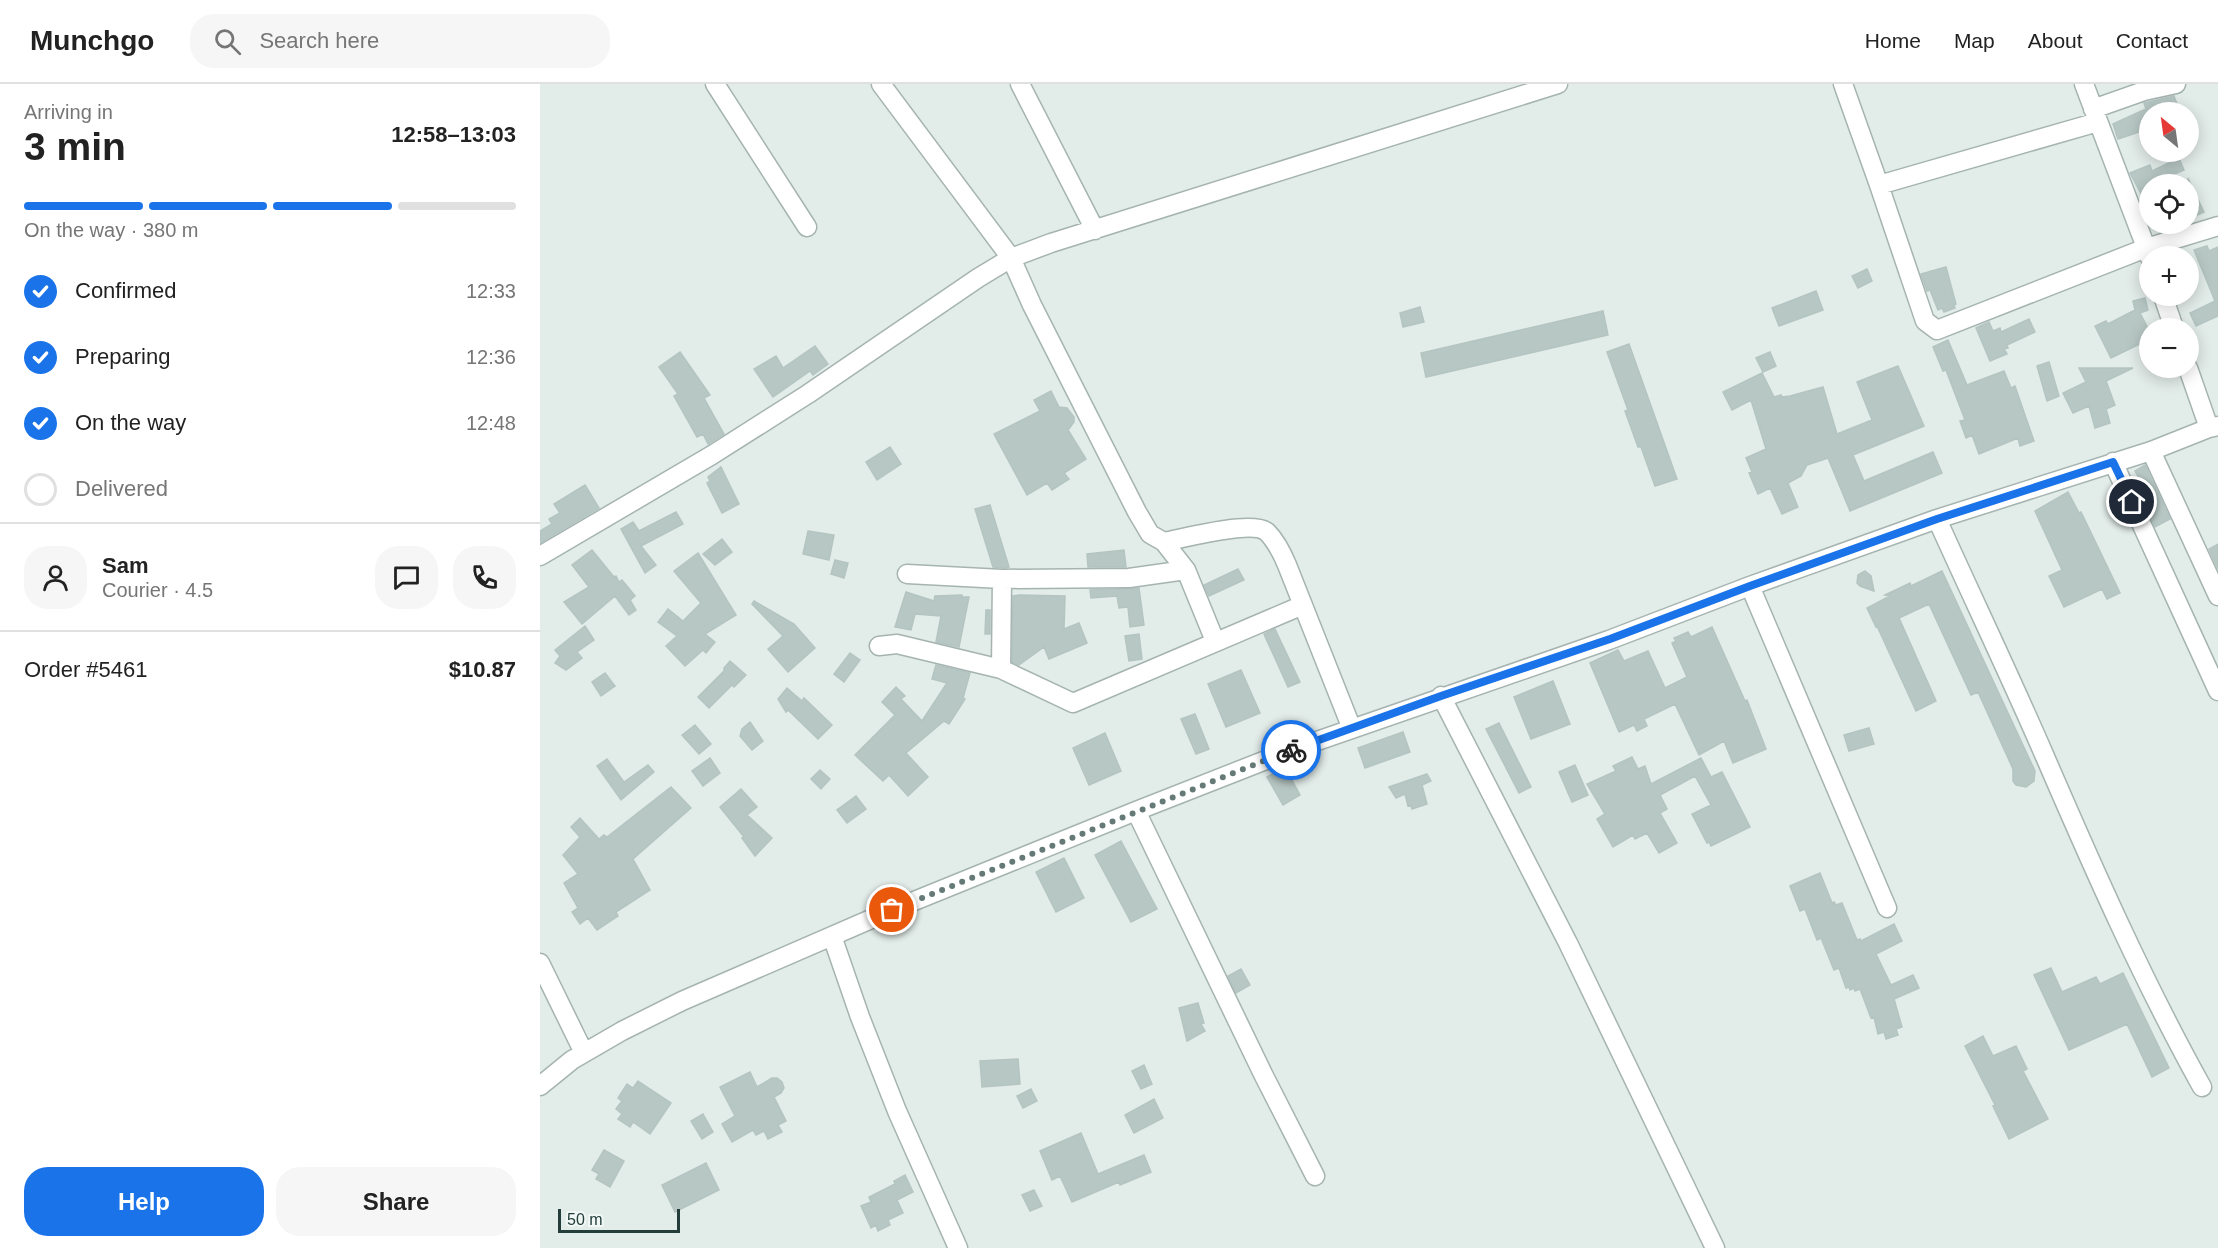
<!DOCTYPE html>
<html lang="en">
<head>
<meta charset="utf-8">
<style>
  :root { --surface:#fff; --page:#f6f6f6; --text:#222; --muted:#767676; --line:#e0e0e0; --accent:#1a73e8 }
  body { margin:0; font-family:Helvetica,sans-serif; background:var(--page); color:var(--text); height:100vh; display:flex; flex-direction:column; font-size:22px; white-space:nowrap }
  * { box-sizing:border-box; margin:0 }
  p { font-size:20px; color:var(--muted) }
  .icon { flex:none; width:33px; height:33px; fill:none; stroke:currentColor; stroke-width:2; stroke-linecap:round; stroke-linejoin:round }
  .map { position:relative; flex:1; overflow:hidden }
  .side { display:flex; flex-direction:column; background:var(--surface); width:540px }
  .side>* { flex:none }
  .needle { width:39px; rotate:331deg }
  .fabs { position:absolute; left:1599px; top:18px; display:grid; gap:12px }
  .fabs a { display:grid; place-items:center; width:60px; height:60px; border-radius:50%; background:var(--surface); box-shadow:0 3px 15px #0003; font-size:30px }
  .scale { position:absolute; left:18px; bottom:15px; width:122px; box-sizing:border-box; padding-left:6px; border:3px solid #223d3a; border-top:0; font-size:16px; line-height:21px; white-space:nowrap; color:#223d3a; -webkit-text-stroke:4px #f2f8f6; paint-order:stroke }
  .pin { position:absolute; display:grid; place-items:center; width:51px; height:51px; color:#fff; margin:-26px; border:3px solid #fff; border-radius:50%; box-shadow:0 2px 6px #0007 }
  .courier { position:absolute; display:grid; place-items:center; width:60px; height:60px; margin:-30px; border:4px solid #1a73e8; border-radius:50%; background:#fff; color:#222; box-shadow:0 2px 8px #0007 }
  .summary em { font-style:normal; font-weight:800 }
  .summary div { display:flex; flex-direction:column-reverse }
  .summary { display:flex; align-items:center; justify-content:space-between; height:102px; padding:0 24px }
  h1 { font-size:39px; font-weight:800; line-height:45px }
  .bar { display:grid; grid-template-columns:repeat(4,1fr); gap:9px 6px; align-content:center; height:72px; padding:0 24px }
  .bar i { height:8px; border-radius:4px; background:var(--line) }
  .bar .active { background:var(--accent) }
  .bar p { grid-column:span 4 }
  .line { display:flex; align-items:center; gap:15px; padding:0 24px; border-top:2px solid var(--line) }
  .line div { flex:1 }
  .round { display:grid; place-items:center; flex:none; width:63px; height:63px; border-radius:24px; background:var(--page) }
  ol { padding:0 24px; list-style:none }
  li { display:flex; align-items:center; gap:18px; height:66px }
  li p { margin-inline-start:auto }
  li .icon { padding:6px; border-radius:50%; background:var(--accent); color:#fff; stroke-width:4 }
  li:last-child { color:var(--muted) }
  li i { width:33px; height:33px; border:3px solid var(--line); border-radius:50% }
  .button { display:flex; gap:12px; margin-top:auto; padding:12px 24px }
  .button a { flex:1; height:69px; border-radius:24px; background:var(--accent); color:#fff; font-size:24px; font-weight:800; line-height:69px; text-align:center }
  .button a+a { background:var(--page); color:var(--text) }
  header { display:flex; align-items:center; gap:36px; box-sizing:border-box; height:84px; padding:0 30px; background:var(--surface); border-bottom:2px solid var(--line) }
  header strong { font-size:28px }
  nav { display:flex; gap:33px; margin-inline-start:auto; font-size:21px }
  .search { width:420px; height:54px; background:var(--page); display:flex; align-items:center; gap:15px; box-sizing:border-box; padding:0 21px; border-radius:24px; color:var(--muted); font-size:22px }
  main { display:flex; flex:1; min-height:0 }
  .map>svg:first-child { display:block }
</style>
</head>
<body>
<header>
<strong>Munchgo</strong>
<div class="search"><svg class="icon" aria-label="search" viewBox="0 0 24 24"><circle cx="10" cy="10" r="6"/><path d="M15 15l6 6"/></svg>Search here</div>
<nav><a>Home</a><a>Map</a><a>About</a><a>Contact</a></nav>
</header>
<main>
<section class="side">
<div class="summary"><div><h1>3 min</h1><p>Arriving in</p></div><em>12:58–13:03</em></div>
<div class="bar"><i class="active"></i><i class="active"></i><i class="active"></i><i></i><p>On the way · 380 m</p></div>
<ol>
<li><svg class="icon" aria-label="check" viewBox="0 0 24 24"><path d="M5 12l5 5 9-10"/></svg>Confirmed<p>12:33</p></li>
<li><svg class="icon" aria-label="check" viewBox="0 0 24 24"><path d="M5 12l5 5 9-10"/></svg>Preparing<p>12:36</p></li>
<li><svg class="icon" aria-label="check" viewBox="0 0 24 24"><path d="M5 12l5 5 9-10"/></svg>On the way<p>12:48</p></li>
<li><i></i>Delivered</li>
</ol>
<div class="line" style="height:108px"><a class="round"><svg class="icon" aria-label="person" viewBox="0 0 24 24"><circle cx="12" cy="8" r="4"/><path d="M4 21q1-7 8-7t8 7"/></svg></a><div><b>Sam</b><p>Courier · 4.5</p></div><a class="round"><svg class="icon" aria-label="chat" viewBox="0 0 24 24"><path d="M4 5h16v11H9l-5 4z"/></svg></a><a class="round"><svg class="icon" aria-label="phone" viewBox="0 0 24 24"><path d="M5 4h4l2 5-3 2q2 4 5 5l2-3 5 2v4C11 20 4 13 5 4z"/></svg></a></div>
<div class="line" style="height:78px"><div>Order #5461</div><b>$10.87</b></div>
<div class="button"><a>Help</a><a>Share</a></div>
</section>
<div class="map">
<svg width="1678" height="1164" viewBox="0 0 1678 1164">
  <rect width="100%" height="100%" fill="#e2ece9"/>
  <path fill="#b7c7c3" stroke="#b4c5c1" stroke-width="1.5" d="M1634,12l6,16h-30v12l-12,5 1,3 -21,7 -5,-15 33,-15 -2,-6z
    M1639,74l5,12 -34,14v27l-20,-38 20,-8 2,6z
    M1648,94l16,34 -16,7z
    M1667,162l2,5 9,-4v69l-22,10 -6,-13 25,-12 -21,-51z
    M1406,183l10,37 -2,1 1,3 -11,4 -2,-4 -4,2 -8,-20 -3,1 -6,-17z
    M1327,185l5,12 -14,7 -6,-12z
    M1276,207l7,19 -44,16 -7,-18z
    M1605,214l3,12 -8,3 10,19v7l-39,19 -16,-32 11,-5 2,3 27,-14 -2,-9z
    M880,223l4,15 -21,5 -3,-14z
    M1063,227l5,24 -182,42 -5,-24z
    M1489,235l6,13 -28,13 1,3 -4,1 3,5 -17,7 -14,-33 13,-6 4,9 7,-3 1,4z
    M1408,256l19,45 37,-14 7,17 4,-2 19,55 -14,5 -2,-8 -39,16 -7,-19 -6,3 -6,-17 5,-1 -19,-50 -3,1 -10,-24z
    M1089,260l48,135 -22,7 -14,-39h-3l-13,-36 3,-1 -21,-58z
    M275,262l13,18 -15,11 -3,-4 -37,26 -19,-28 22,-13 7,12z
    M140,268l30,43 -6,3 20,36 -16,10 -5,-10 -6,3 -23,-41 4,-2 -19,-27z
    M1230,268l6,14 -13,6 -7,-14z
    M1509,278l10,34 -12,5 -10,-35z
    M1358,282l26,60 -71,29 11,26 69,-29 9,21 -92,38 -22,-53 -21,7 -6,11 -13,7 10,24 -16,7 -12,-26 -12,6 -9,-21 3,-1 -6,-14 20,-9 -15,-49 -19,10 -9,-18 39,-19 12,24 7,-2 1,2 8,-1 33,-9 14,47 35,-14 -15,-38z
    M1539,284h54l-27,13 9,24 -9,4 4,14 -15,5 -6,-22 -16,7 -10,-20 23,-11z
    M511,307l8,16 8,1 7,9v5l-6,8 18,29 -22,14 5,6 -17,11 -5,-7 -20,12 -33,-61 46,-23 -6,-11z
    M350,363l11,17 -24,16 -11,-18z
    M1605,381l25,54 -15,8 -6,-14 4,-3 -6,-11 3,-1 -15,-27z
    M181,383l18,37 -17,9 -15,-30 3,-2 -2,-4z
    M45,401l14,23 -59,35v-12l12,-7 -3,-5 11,-6 -6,-9z
    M1528,408l11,21 2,-1 39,81 -13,6 -5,-10 -38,18 -15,-31 13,-6 -27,-59z
    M450,421l19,62 -4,1 -12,-1 -18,-58z
    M136,428l7,12 -42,22 15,19 -11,8 -24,-44 12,-7 6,9z
    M268,447l26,4 -5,25 -26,-6z
    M182,455l10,13 -17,13 -12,-11z
    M1678,460v25l-9,-20z
    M52,466l22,27 2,-1 3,6 3,-2 13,16 -5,4 6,10 -7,5 -14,-19 -33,28 -18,-22 25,-15 -17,-22z
    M584,466l2,17h-38l-1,-13z
    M158,469l38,62 -31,19 10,8 -9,11 -3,-3 -18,16 -19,-20 11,-10 -19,-14 10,-13 15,12 18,-18 -27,-32z
    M295,476l13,3 -4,15 -13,-4z
    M698,485l6,11 -35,16 -5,-11z
    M1325,487l6,5 3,15 -14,-5 -3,-3 1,-8z
    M1402,487l93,200 -1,10 -8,6 -10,-2 -3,-4v-12l-35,-77 -7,3 -42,-91 -30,14 37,83 -20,10 -39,-85 -1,1 -9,-19 23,-12 -5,-1 25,-12 1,3z
    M599,504l5,37 -14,2 -2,-20 -9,1 -2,-12 -26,2 -1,-8z
    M366,508l28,9 1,-5 27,-1v2h7l-10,50 -23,-5 5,-26 -26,-2 -4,16 -16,-3z
    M479,511l46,1 -1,33 15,-6 8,20 -38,16 -5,-12 -25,18 -7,-3 1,-66z
    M214,517l40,23 21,24 -27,24 -20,-23 15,-13 -31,-32z
    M446,526h4v24h-5z
    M45,542l9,14 -17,12 5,6 -16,12 -11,-7 5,-7 -5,-6z
    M1172,543l33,74 2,-1 19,49 -33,14 -9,-22 -25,14 -24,-51 -31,15 3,7 -10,5 -3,-6 -15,7 -29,-69 28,-13 6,11 24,-10 17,37 22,-11 -15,-34 4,-2 -2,-3 14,-6 3,5z
    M735,545l25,53 -12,5 -24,-53z
    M599,550l3,25 -13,2 -4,-25z
    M310,569l10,7 -16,22 -10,-8z
    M190,577l16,14 -12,12 -2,-2 -23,23 -11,-11 26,-26v-3z
    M396,581l34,8 -7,25 2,1 -16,25 -5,-3 -38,32 22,24 -20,19 -19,-21 -6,6 -28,-26 40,-40 -13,-13 14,-15 9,9 -4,3 21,22 25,-38 -15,-4z
    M701,586l19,43 -34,14 -18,-43z
    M65,589l10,13 -14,10 -9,-14z
    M1013,597l17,43 -39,15 -17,-42z
    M247,604l15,13 2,-3 28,27 -14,14 -30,-29 -2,2 -8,-13z
    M655,630l14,35 -13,5 -15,-35z
    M210,638l13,19 -11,9 -12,-14 2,-7z
    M959,639l32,64 -12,6 -33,-64z
    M155,641l16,19 -12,10 -17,-19z
    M1329,644l5,16 -25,7 -5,-16z
    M863,648l7,20 -45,16 -7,-20z
    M565,649l16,38 -32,14 -16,-37z
    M1092,673l6,12 7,-3 6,18 50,-26 10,19 11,-5 28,55 -39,19 -2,-4 -2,1 -15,-29 19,-9 -16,-29 -35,19 7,14 -7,4 17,30 -18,10 -12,-20 -12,6 -2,-4 -20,12 -16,-28 8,-5 -18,-30 29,-13 -3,-5z
    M170,674l10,15 -17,13 -11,-15z
    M67,675l17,23 24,-17 6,7 -33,28 -24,-34z
    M1035,681l13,30 -16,7 -13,-30z
    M745,683l15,28 -17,10 -16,-28z
    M280,686l10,9 -9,10 -10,-10z
    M887,690l4,7 -9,4 5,19 -15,5 -1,-4 -3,1 -3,-12 -9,4 -7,-11z
    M131,703l20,21 -58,51 17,31 -34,22 2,4 -21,14 -9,-12 -8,6 -8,-12 6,-4 -14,-25 14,-9 -15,-19 17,-18 -9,-10 9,-9 19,21 5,-4 3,2z
    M201,705l16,18 -10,8 25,23 -17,18 -13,-18 2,-1 -24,-30z
    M316,712l10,13 -19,14 -10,-13z
    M581,757l36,68 -26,13 -36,-67z
    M524,774l20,40 -28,14 -20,-40z
    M1280,789l12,30 2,-1 2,3 6,-2 15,37 3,-1 1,2 33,-17 8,17 -26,13 15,31 22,-10 6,13 -25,11 8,28 -6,2 2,6 -12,4 -2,-7 -6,2 -4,-17 -3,1 -11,-29 -5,2 -1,-3 -4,2 -1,-3 -3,1 -7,-20 -5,2 -13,-32 -4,2 -12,-31 -5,2 -10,-25z
    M1511,884l11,24 34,-15 4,7 23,-11 46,95 -17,9 -25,-53 -58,26 -35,-75z
    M701,885l9,16 -14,8 -8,-17z
    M658,919l6,20 -3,1 4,7 -18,10 -8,-33z
    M1443,952l10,20 23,-10 11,23 -4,2 25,48 -39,20 -16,-33 2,-1 -30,-59z
    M478,975l2,25 -38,3 -2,-26z
    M604,981l8,19 -11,5 -9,-18z
    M210,988l7,15 15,-9h5l5,4 2,6 -3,5 -7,4 12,24 -8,4 4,7 -14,7 -4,-8 -8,4 -3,-5 -21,12 -10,-18 13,-8 -15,-29z
    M98,997l33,22 -21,31 -17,-12 -3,5 -12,-8 4,-5 -6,-5 6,-8 -4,-3 9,-14 6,4z
    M491,1005l6,12 -14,7 -6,-12z
    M614,1015l9,19 -29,15 -9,-18z
    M163,1030l10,18 -11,7 -11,-18z
    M541,1049l17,41 46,-19 7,17 -31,13 -1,-3 -47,20 -12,-26 -8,4 -12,-29z
    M64,1066l20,11 -14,26 -14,-8 3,-5 -7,-4z
    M166,1079l13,27 -44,22 -13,-27z
    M365,1091l8,17 -16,8 6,13 -15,7 2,5 -12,6 -2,-6 -5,3 -10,-22 10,-4 -2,-5 26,-13 -1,-3z
    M494,1106l8,16 -12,5 -8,-16z"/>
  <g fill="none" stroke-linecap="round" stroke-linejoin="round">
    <defs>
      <path id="minor" d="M175,0l92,143
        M341,0l130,174 21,47 105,207 13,22 14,8c19,-4 89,-22 103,-10 9,9 15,21 20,33l65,164
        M480,0l75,146
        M1303,0l36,101 46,136 12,9 209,-82 72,-22
        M1544,0l66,174
        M1553,25l51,-18 32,-7
        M1339,101l219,-63
        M1623,212l11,32
        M1648,284l21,60
        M1611,367l67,145
        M1573,378l105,229
        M1397,435c36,80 74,159 109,240 48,111 97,222 156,328
        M624,458l22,28 29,71
        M0,472l172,-101 96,-61 170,-116 33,-20 40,-15 507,-159
        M367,490l95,5 127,-1 57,-8
        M1210,502l137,322
        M339,562l18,-2 104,25 72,34 230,-98
        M461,585l1,-90
        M901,612l127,247 147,305
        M596,727l127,263 52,102
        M292,852l28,81 37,94 61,137
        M0,879l44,90
        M0,1002l32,-26 50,-29 60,-30 210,-91 244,-99 158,-62 315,-109 141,-54 187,-67 214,-68 58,-23 9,-2"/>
    </defs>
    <use href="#minor" stroke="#a5b4b1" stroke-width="21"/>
    <use href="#minor" stroke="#fff" stroke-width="18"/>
  </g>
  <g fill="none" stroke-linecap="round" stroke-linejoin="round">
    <path stroke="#657a77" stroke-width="6" stroke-dasharray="0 10.8" d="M352,826l399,-160"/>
    <path stroke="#1a73e8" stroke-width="8" d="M751,666l150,-54 169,-57 140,-53 187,-67 176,-57 19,40"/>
  </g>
</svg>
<div class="fabs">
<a><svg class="needle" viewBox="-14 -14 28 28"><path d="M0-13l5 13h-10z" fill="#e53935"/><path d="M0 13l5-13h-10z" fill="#767676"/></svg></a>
<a><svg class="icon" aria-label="locate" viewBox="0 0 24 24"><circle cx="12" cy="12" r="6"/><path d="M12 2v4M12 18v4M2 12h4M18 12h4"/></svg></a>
<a>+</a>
<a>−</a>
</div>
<div class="scale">50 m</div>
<div class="pin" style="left:352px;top:826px;background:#ea580c"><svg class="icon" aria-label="bag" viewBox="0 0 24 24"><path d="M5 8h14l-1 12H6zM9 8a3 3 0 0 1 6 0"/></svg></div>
<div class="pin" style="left:1592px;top:418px;background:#1f2937"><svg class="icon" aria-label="home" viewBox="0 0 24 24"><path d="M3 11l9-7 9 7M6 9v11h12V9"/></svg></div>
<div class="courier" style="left:751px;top:666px"><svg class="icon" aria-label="bike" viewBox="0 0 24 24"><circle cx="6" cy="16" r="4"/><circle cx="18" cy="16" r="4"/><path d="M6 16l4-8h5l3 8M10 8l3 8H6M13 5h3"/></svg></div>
</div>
</main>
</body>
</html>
